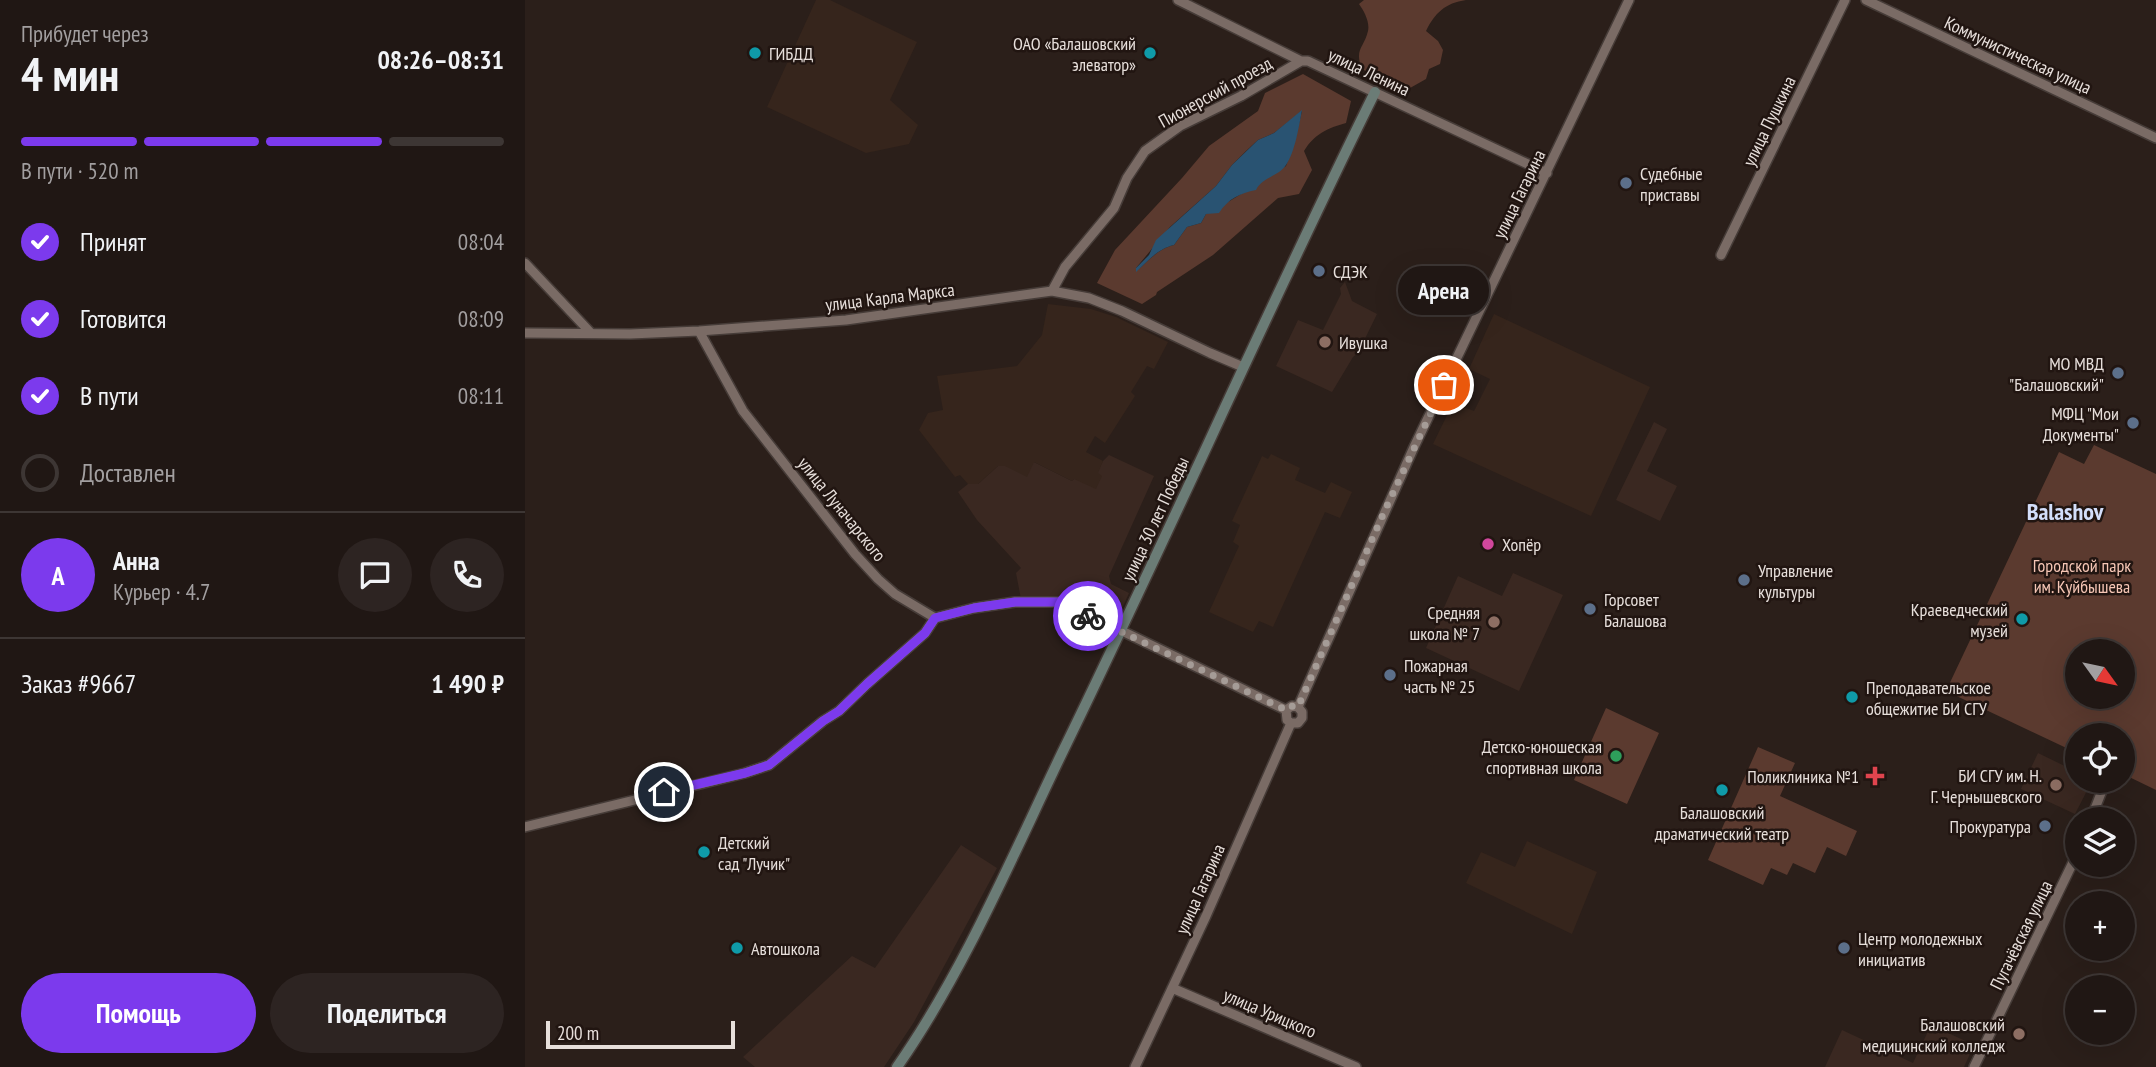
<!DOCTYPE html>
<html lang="ru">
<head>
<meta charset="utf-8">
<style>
  :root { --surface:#201714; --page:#2d2422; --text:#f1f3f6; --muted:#a29fa0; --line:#3d3634; --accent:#7c3aed }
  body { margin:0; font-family:"PT Sans Narrow",sans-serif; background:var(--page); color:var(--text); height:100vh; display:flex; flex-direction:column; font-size:26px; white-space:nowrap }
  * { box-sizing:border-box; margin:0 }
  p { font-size:23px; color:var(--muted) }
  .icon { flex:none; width:38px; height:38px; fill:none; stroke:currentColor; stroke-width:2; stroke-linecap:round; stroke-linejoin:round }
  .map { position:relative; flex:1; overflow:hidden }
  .sheet { display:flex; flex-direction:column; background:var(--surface); width:525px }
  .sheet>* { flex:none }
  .needle { width:46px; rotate:123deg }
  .tools { position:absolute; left:1540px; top:639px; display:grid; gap:14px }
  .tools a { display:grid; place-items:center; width:70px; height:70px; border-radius:50%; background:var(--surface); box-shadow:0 7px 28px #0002,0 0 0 2px var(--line); font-size:35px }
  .scale { position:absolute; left:21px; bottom:18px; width:189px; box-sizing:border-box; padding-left:7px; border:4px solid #e7dfdb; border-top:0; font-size:19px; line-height:24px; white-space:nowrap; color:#e7dfdb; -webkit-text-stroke:5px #211511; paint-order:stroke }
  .pin { position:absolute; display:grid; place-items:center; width:60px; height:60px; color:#fff; margin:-30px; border:4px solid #fff; border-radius:50%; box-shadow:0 2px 7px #0007 }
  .courier { position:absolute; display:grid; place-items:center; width:70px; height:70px; margin:-35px; border:5px solid #7c3aed; border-radius:50%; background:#fff; color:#222; box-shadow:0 2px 9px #0007 }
  .bubble { position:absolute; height:49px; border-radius:24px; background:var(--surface); box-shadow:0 7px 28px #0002,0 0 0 2px var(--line); font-size:23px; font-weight:800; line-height:49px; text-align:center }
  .headline em { font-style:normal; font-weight:800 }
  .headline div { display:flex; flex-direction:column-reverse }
  .headline { display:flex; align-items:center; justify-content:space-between; height:119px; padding:0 21px }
  h1 { font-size:46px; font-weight:800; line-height:52px }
  .bar { display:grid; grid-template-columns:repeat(4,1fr); gap:10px 7px; align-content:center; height:84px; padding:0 21px }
  .bar i { height:9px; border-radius:5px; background:var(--line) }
  .bar .selected { background:var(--accent) }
  .bar p { grid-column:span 4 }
  .line { display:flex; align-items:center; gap:18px; padding:0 21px; border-top:2px solid var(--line) }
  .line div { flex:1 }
  .round { display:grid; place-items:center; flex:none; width:74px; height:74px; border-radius:37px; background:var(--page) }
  ol { padding:0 21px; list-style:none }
  li { display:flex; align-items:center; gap:21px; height:77px }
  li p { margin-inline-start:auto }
  li .icon { padding:7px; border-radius:50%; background:var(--accent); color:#fff; stroke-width:4 }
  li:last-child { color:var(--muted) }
  li i { width:38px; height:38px; border:4px solid var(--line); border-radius:50% }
  .action { display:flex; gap:14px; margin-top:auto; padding:14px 21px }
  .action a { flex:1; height:80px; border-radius:42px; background:var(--accent); color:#fff; font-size:28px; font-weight:800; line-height:80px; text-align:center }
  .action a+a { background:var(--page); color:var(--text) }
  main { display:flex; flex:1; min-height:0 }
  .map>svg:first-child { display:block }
</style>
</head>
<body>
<main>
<section class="sheet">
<div class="headline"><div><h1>4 мин</h1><p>Прибудет через</p></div><em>08:26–08:31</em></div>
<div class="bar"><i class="selected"></i><i class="selected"></i><i class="selected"></i><i></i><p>В пути · 520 m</p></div>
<ol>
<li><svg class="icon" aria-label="check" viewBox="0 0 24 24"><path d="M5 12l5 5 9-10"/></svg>Принят<p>08:04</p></li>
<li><svg class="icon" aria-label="check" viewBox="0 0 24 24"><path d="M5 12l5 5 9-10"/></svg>Готовится<p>08:09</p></li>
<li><svg class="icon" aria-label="check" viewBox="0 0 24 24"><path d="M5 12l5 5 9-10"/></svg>В пути<p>08:11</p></li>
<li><i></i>Доставлен</li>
</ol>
<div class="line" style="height:126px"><b class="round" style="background:var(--accent);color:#fff">А</b><div><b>Анна</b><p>Курьер · 4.7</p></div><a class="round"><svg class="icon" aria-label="chat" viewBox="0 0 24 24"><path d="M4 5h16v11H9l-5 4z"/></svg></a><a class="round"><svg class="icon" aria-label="phone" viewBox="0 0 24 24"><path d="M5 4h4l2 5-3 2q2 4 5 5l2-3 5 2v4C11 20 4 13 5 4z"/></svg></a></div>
<div class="line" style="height:91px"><div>Заказ #9667</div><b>1 490 ₽</b></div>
<div class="action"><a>Помощь</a><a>Поделиться</a></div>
</section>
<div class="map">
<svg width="1631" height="1067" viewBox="0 0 1631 1067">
  <rect width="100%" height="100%" fill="#2b1f1a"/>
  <path fill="#3a2821" d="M820,282l7,19 25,13 -19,39 -5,4 -21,35 -56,-26 22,-46 25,10 18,-36 -1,-6z
    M1129,422l13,7 -20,42 30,15 -17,35 -44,-21z
    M584,455l45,21 -45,100 2,8 18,9 -14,31 -57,-25h-37l-5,-26 5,-5 -44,-48 -19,-28 10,-8h10l20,-18 36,-4 38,19 2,-2 23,-6 6,-12z
    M988,573l50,22 -44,96 -93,-43 32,-72 44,20z
    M1513,753l39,19v8l15,1 -17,33 -54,-25z
    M436,845l36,23 -83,154 -30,45h-129l-12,-10 109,-101 23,12z
    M1406,1025l43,20 -10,22h-139l17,-37 71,33z"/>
  <path fill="#36251c" d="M291,0h14l87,42 -27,58 28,25 -9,19 -43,9 -99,-46z
    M523,304l43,5 25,8 52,25 -14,27 -7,-3 -16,26 4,4 -30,47 -10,-7 -9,16 17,9 -5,12 4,3 -6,13 -22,-10 -2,2 -38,-19 -7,15 -22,-11h-7l-20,18h-10l-8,-9 -5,2 -36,-47 9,-17 15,-3 -6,-34 80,-10 25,-31z
    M969,314l156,73 -59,129 -158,-72 20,-41 21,8 16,-32 -21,-10z
    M746,454l29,14 -5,12 30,13 6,-11 21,10 -12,26 -15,-6 -52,115 -14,-6 -6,11 -44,-20 30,-66 -6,-4 7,-17 -8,-4 30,-65 6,3z
    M1002,841l70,31 -25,62 -106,-51 15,-31 34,15z"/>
  <path fill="#5b3a2f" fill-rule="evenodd" d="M839,0h102c-21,3 -31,13 -40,31l12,10 5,9 -3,14 -11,5 -3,10 -23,13 -41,-23c-8,-20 2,-21 6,-38 2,-9 -4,-20 -9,-27z
    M778,74l48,27 -5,22c-18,5 -32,11 -42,28l8,19 -13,24 -21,4 -65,57 -56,37 -1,3 -14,9 -45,-21 18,-33 67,-72 27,-32 49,-35 7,-18zM777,111l-7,29 -9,26 -74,46 -6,2 -5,9 -14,4 -13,18c-17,4 -25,16 -38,26v-3l34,-41 46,-41 16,-21 14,-14 12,-11 16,-7z
    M1569,445l62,29v316l-33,-16v-39h-46v18l-131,-62 113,-239 25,12zM1552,651h46v45h-46z
    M1081,708l53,25 -32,71 -53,-24z
    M1233,747l37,16 -15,33 77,35 -11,25 -19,-9 -12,26 -22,-10 -6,12 -16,-7 -8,17 -55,-25z"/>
  <path fill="#295372" d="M777,110c-3,16 -7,42 -16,55 -8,12 -24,12 -30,25 -16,3 -28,9 -37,23l-13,1 -5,9 -14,4 -13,18c-17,4 -26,16 -38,27v-4l13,-13 7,-15 60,-54 16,-21 26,-25 16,-7z"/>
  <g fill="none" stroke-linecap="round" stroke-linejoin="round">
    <defs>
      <path id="tertiary" d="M653,0l123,61h7l239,112
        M1341,0l290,138
        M1196,255l124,-255
        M0,263l65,69
        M527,291l13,-24 49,-59 13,-30 18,-27 35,-25 61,-30 60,-35
        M174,331l44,80 112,143 23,25 17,15 40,24 39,-10 41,-6h43l64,29 164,79
        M0,333l105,1 69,-3 147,-11 206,-29 37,7 33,13 88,42 33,14
        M773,707l-6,-1 -6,4 1,10 4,3h7l4,-5v-6l-4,-5 116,-260 215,-447
        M1566,819l12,-31
        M0,827l220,-54 24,-8 54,-44 16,-10 28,-27 58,-51 10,-15
        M647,988l184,79
        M610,1067l71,-151 85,-193
        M1449,1067l103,-213"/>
      <path id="secondary" d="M372,1067c66,-94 115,-210 165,-314 107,-219 205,-443 313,-661"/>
    </defs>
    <use href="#tertiary" stroke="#463c38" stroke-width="12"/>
    <use href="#secondary" stroke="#463c38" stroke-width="13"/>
    <use href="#tertiary" stroke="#7a6b65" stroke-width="9"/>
    <use href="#secondary" stroke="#6b7c76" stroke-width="10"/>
  </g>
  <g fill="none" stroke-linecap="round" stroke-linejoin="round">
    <path stroke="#a59c97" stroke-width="7" stroke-dasharray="0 12.6" d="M563,616l198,94 5,-4 7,1 87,-197 59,-125"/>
    <path stroke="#7c3aed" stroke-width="9" d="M139,792l81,-19 24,-8 54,-44 16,-10 28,-27 58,-51 10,-15 39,-10 41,-6h43l30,14"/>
  </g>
  <g fill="#0f9aa8" stroke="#211511" stroke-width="2.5">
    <circle cx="230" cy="53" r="7"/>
    <circle cx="625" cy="53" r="7"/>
    <circle cx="1497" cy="619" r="7"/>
    <circle cx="1327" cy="697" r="7"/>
    <circle cx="1197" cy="790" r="7"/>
    <circle cx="179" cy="852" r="7"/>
    <circle cx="212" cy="948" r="7"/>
  </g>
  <g fill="#5c6f8a" stroke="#211511" stroke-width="2.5">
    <circle cx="1101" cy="183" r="7"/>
    <circle cx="794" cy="271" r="7"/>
    <circle cx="1593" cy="373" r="7"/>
    <circle cx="1608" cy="423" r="7"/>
    <circle cx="1219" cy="580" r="7"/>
    <circle cx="1065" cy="609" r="7"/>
    <circle cx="865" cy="675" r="7"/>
    <circle cx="1520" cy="826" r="7"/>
    <circle cx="1319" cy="948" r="7"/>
  </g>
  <g fill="#8d6e63" stroke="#211511" stroke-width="2.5">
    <circle cx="800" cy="342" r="7"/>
    <circle cx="969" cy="622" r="7"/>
    <circle cx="1531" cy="785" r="7"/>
    <circle cx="1494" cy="1034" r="7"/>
  </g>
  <circle fill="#d1479c" stroke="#211511" stroke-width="2.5" cx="963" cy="544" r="7"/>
  <circle fill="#2e9e5b" stroke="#211511" stroke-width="2.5" cx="1091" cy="756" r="7"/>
  <path fill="#e0444e" stroke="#211511" stroke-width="2.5" d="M1346.5 765.5h7v7h7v7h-7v7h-7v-7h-7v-7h7z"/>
  <g text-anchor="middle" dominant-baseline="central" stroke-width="5" stroke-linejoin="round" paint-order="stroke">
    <g font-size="18" fill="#e7dfdb" stroke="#211511" text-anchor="start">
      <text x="611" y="43" text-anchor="end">ОАО «Балашовский<tspan x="611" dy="21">элеватор»</tspan></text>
      <text x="244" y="53">ГИБДД</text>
      <text x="1115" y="173">Судебные<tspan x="1115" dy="21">приставы</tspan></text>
      <text x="808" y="271">СДЭК</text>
      <text x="814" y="342">Ивушка</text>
      <text x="1579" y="363" text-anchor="end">МО МВД<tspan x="1579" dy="21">"Балашовский"</tspan></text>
      <text x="1594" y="413" text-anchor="end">МФЦ "Мои<tspan x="1594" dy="21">Документы"</tspan></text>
      <text x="977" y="544">Хопёр</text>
      <text x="1233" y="570">Управление<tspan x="1233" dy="21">культуры</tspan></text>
      <text x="1079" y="599">Горсовет<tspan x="1079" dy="21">Балашова</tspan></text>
      <text x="1483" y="609" text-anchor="end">Краеведческий<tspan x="1483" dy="21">музей</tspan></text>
      <text x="955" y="612" text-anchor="end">Средняя<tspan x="955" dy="21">школа № 7</tspan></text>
      <text x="879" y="665">Пожарная<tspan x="879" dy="21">часть № 25</tspan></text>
      <text x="1341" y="687">Преподавательское<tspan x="1341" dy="21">общежитие БИ СГУ</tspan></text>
      <text x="1077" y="746" text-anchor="end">Детско-юношеская<tspan x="1077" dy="21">спортивная школа</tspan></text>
      <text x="1517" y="775" text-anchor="end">БИ СГУ им. Н.<tspan x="1517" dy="21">Г. Чернышевского</tspan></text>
      <text x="1334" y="776" text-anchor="end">Поликлиника №1</text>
      <text x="1197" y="812" text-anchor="middle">Балашовский<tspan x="1197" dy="21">драматический театр</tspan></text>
      <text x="1506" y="826" text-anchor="end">Прокуратура</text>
      <text x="193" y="842">Детский<tspan x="193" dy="21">сад "Лучик"</tspan></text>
      <text x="1333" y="938">Центр молодежных<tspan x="1333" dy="21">инициатив</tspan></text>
      <text x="226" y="948">Автошкола</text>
      <text x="1480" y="1024" text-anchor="end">Балашовский<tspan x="1480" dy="21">медицинский колледж</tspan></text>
    </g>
    <g font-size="18" fill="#e7dfdb" stroke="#211511">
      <text transform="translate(1493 55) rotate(25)">Коммунистическая улица</text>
      <text transform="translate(844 72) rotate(25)">улица Ленина</text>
      <text transform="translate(690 92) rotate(-29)">Пионерский проезд</text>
      <text transform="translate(1244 121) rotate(-64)">улица Пушкина</text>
      <text transform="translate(994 194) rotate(-64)">улица Гагарина</text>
      <text transform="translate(365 297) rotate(-7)">улица Карла Маркса</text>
      <text transform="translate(317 509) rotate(51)">улица Луначарского</text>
      <text transform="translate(630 519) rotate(-65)">улица 30 лет Победы</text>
      <text transform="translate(675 889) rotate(-66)">улица Гагарина</text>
      <text transform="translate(1496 935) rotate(-64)">Пугачёвская улица</text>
      <text transform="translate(745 1013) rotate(23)">улица Урицкого</text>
    </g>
    <g font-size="18" fill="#f6c6b5" stroke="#211511">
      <text x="1557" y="565">Городской парк<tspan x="1557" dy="21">им. Куйбышева</tspan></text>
    </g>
    <g font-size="24" font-weight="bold" fill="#d3defa" stroke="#211511">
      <text x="1540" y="511">Balashov</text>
    </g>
  </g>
</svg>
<div class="tools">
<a><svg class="needle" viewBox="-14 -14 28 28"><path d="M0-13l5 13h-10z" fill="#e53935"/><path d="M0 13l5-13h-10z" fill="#a29fa0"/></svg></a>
<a><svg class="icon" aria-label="locate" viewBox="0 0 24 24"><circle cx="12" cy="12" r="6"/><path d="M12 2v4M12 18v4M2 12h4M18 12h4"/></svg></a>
<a><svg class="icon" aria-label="layers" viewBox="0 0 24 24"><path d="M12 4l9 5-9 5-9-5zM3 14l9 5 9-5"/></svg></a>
<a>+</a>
<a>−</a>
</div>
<div class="scale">200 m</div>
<div class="pin" style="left:919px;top:385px;background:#ea580c"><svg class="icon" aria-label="bag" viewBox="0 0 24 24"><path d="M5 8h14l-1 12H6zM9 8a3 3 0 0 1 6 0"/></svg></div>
<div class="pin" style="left:139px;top:792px;background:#1f2937"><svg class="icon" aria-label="home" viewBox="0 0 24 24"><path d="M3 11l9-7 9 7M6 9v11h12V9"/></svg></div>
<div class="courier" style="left:563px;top:616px"><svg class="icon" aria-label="bike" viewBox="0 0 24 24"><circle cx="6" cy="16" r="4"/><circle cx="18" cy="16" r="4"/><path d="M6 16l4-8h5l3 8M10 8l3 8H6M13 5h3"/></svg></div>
<div class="bubble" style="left:873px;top:266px;width:91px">Арена</div>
</div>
</main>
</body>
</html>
